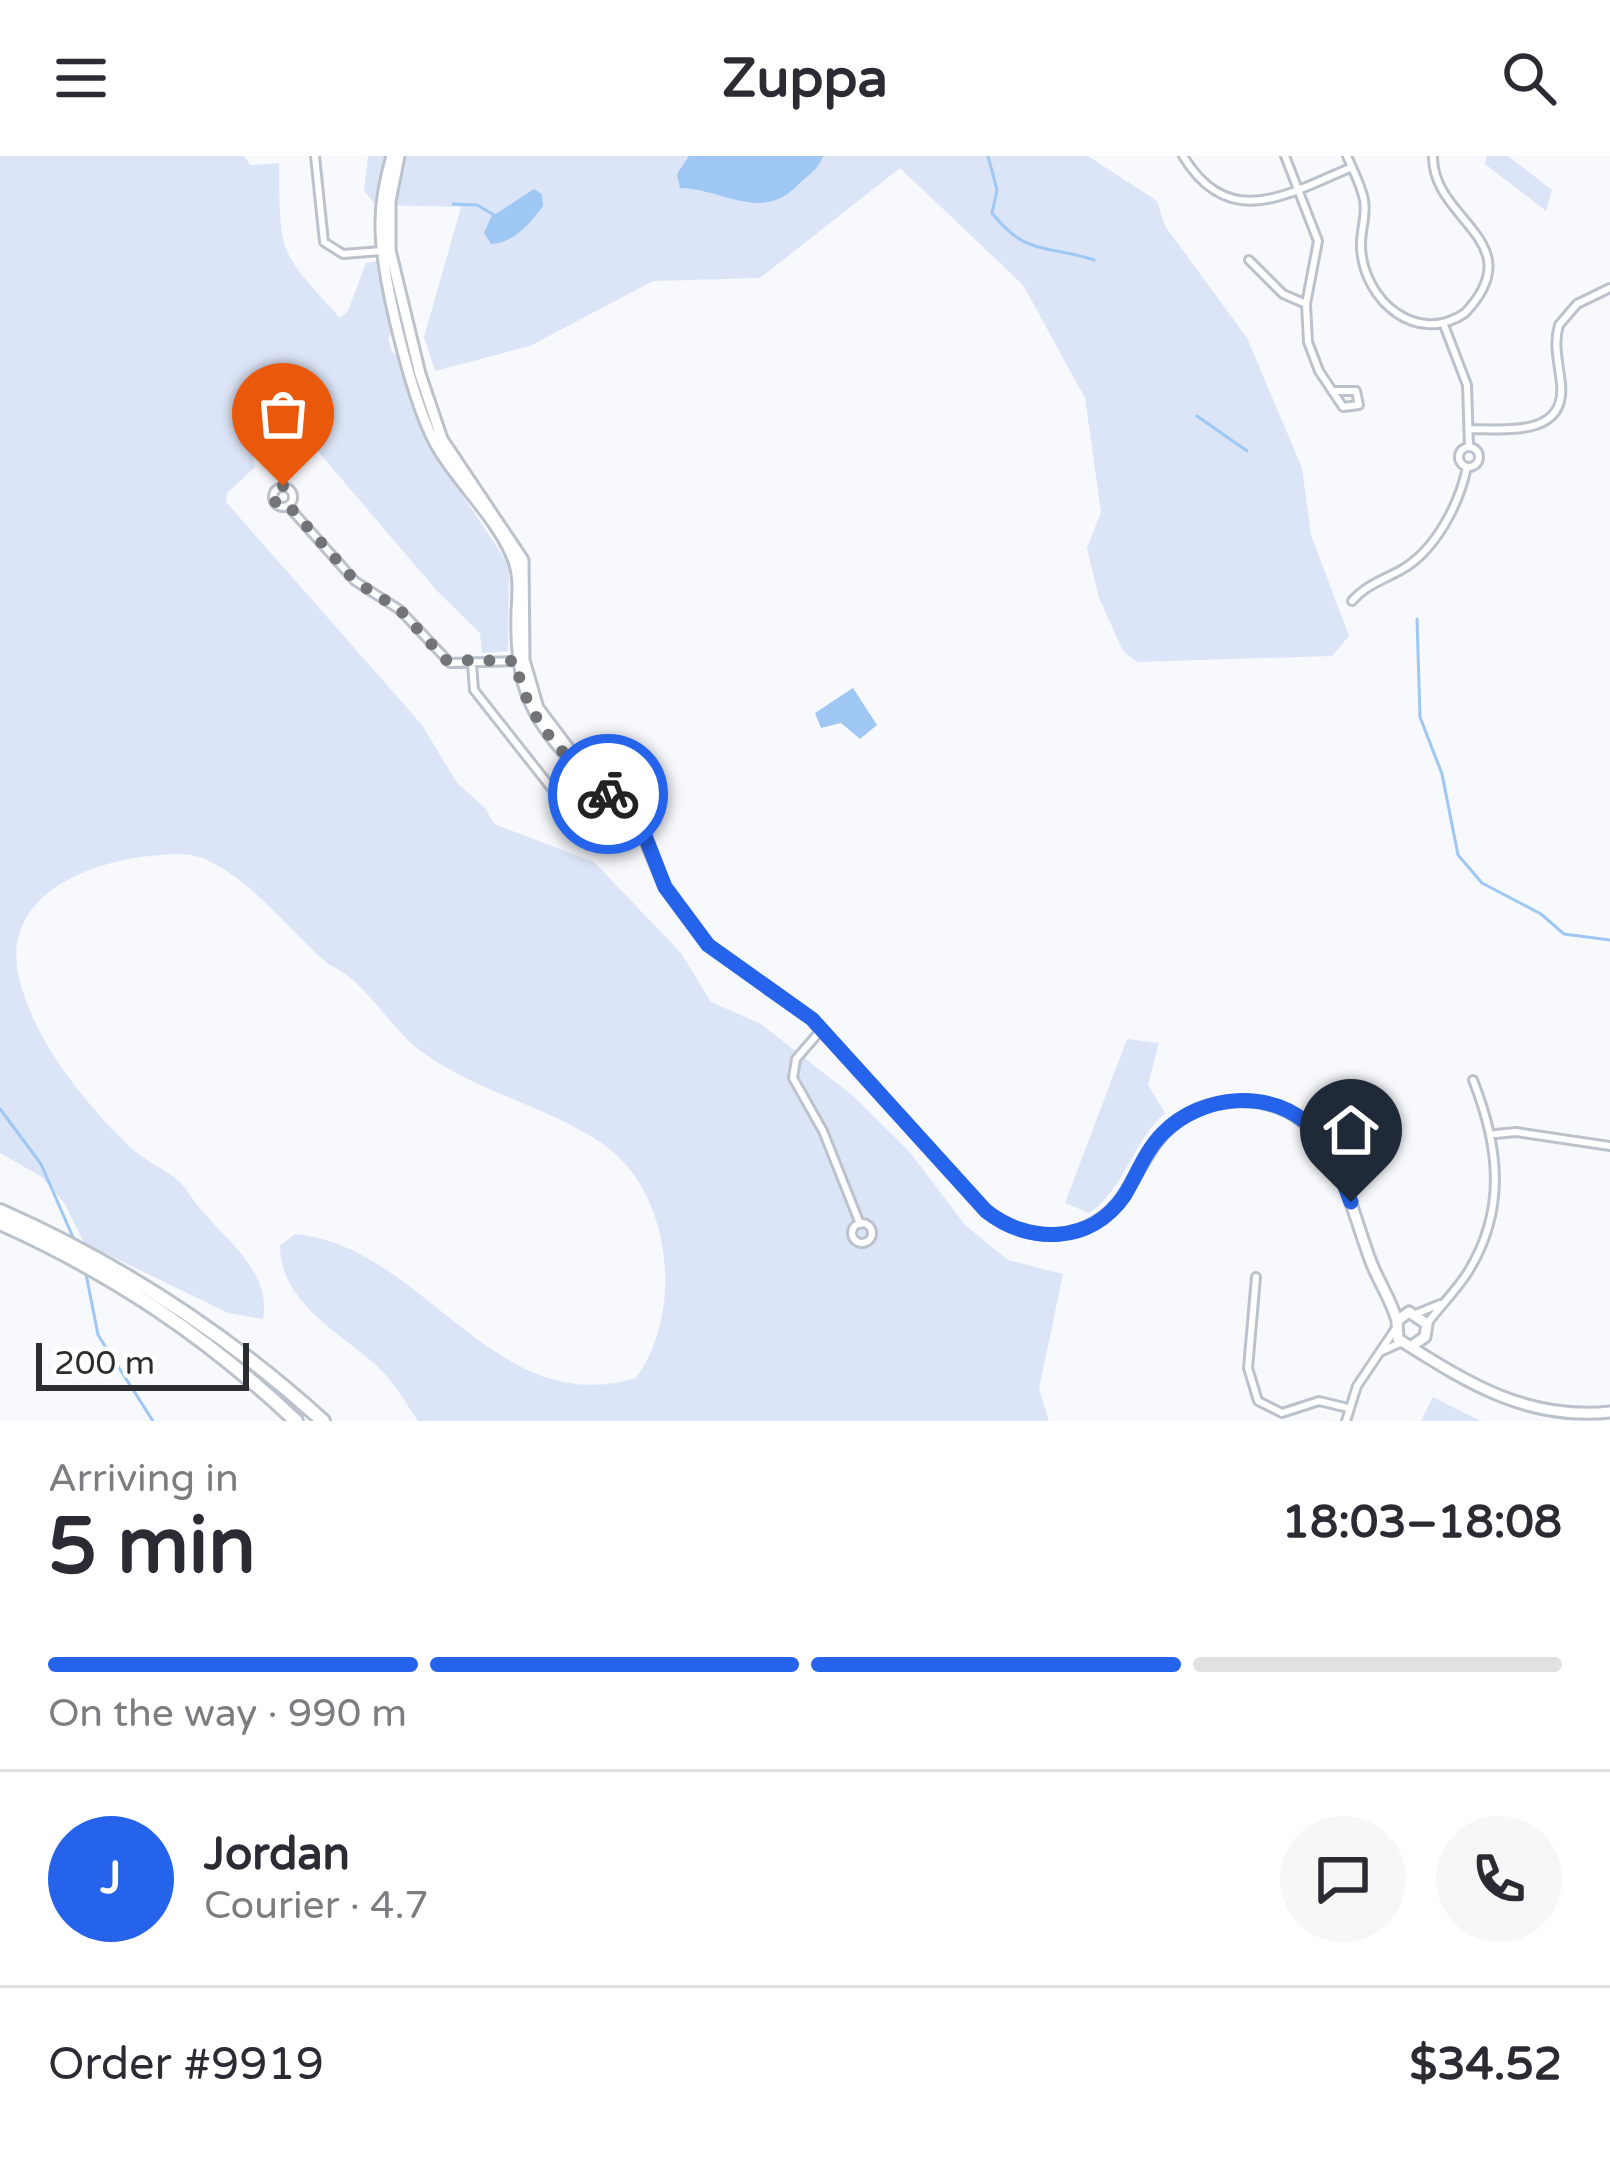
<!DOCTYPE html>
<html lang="en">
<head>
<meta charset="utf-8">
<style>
  :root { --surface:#fff; --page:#f7f7f7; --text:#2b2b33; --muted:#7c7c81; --line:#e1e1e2; --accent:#2563eb }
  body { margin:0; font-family:"Varela Round",sans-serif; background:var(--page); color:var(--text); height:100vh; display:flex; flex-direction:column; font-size:45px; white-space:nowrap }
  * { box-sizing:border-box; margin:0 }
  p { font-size:39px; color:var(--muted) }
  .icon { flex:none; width:66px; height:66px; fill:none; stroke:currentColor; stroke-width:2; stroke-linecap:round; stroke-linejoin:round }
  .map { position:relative; height:1265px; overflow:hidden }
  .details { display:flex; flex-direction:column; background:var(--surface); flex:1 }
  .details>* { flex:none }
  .scale { position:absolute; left:36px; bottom:30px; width:213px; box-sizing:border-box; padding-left:12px; border:6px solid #2b2d30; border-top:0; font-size:33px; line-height:42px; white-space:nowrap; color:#2b2d30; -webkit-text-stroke:9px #fff; paint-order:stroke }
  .pin { position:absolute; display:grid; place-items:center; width:102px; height:102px; color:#fff; margin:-123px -51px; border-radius:50% 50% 50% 0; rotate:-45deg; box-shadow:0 0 12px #0007 }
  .pin .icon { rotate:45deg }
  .courier { position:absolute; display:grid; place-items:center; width:120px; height:120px; margin:-60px; border:9px solid #2563eb; border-radius:50%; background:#fff; color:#222; box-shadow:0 3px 15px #0007 }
  .summary em { font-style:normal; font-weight:800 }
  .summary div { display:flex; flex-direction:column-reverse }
  .summary { display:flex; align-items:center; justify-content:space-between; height:204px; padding:0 48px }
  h1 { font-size:78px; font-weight:800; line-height:90px }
  .bar { display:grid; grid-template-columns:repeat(4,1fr); gap:18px 12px; align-content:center; height:144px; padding:0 48px }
  .bar i { height:15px; border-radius:9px; background:var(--line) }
  .bar .current { background:var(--accent) }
  .bar p { grid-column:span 4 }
  .line { display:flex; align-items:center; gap:30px; padding:0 48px; border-top:3px solid var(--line) }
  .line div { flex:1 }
  .round { display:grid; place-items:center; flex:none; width:126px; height:126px; border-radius:63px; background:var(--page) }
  header { display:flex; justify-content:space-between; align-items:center; height:156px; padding:0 48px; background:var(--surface); font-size:54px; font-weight:800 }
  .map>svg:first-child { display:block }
</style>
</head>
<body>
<header><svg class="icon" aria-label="menu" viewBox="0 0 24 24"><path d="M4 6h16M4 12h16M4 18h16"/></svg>Zuppa<svg class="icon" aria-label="search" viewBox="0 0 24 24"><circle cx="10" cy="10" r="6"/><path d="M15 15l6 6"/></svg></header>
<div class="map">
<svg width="1610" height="1265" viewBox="0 0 1610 1265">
  <rect width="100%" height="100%" fill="#f7f9fd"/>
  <path fill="#dce5f7" d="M0,0h244l6,9 29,-2c1,94 -1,86 61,155l8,-7 18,-48 11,-2 17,67 -6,10 4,14 10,6 29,90 78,117 -1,86 -26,2 -2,-20 -43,-42 -138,-162 -31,27 -10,-31 -10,1 7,41 -28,26 -1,9 196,223 35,58 28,25 9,16 100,38 87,91 30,49 50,22 92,72 56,55 56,74 43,35 55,14 -24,115 10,32h-631c-12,-17 -24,-40 -40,-54 -37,-34 -98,-64 -98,-121l15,-12c130,12 198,187 341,144 48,-65 37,-185 -33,-234 -56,-38 -126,-52 -181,-92 -35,-26 -54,-70 -94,-88 -40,-35 -75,-83 -123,-105 -17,-8 -46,-4 -64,-2 -58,8 -137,40 -123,116 13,65 66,129 112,174 14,13 30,20 45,31 11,8 14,17 23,28 26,33 74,65 65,113l-35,-6 -144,-70 -19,-39 -23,-27 -42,-24z
    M368,0h720l69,45 8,25 82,112 55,130 9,67 38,101 -17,20 -195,6 -14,-11 -24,-53 -12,-50 14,-36 -16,-114 -62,-113 -123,-117 -140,110 -107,3 -123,65 -95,25 -11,-34 37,-130 -86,-2 -11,-15z
    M1487,0h21l44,34 -6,21 -61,-47z
    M1127,883l32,4 -11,42 17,28c-33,29 -40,76 -76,100l-24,-10z
    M1433,1241l48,24h-60z"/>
  <path fill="#9fc7f4" d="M689,0h134c-5,15 -15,18 -25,29 -37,38 -74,4 -118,3l-3,-14z
    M534,33l8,5 1,12c-12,17 -31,38 -52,38l-7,-11 7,-16z
    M853,532l24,37 -17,14 -19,-16 -20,5 -6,-15z"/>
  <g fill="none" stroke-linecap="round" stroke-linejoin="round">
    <path stroke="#9fc7f4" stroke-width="3" d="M988,0l9,34 -5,23c36,45 55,31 102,47
      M453,48l24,1 17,10
      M1197,260l50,35
      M1417,463l3,98 22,57 16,81 24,28 59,31 23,20 46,6
      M0,953l41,55 34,78
      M86,1118l12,61 55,86"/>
    <defs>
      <path id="street" d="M315,0l9,86 19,12 38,-3
        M1183,0c46,76 105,38 169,11
        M1285,0l33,85 -12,63 2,38 11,29 24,36 16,-2 -3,-14h-24
        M1347,0c6,14 14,29 17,44 3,17 -4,31 -3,48 3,53 56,98 104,65 68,-72 -33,-92 -32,-157
        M1249,104l34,34 23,10
        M1444,169l23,60 2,62
        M1471,273c35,0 95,8 90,-45 -2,-21 -8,-39 -2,-59l18,-21 33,-16
        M1459 301a10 10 0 1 1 20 0a10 10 0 1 1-20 0Z
        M273 341a10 10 0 1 1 20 0a10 10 0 1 1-20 0Z
        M288,350l67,75 45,29 50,53 70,-2
        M1352,445c14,-16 31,-21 49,-31 34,-19 58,-65 66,-103
        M472,508l2,26 82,104
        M822,873l-26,30 -3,19 30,53 37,93
        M1495,978l21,-2 94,14
        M852 1077a10 10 0 1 1 20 0a10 10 0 1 1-20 0Z
        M1256,1121l-8,91 10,33 24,12 37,-12 29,7
        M1418,1157l22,-9
        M1427,1168c13,-18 29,-33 41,-52 39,-63 31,-126 5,-192
        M1380,1196l22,-10
        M1346,1265l11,-35 37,-55"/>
      <path id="secondary" d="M392,0c-7,24 -12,47 -11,73 1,50 32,179 58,221 22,36 57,68 73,106 8,18 6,37 5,55 -2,64 8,102 54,149
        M399,0l-9,45v49l30,124 22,65 81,121 1,100 14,48 34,45 59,53 34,81 43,58 104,74 174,192c42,34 105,33 137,-15 18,-26 28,-55 53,-74 20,-15 45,-22 70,-21 87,3 100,95 125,161 8,21 20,37 26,59
        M1413,1189l12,-8 2,-13 -18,-12 -12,9 1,18c67,42 127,82 212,73"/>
      <path id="highway" d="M0,1055c120,53 226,122 323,210
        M0,1067c112,50 206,113 296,198"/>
    </defs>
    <use href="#street" stroke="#bcc2cb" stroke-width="12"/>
    <use href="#secondary" stroke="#bcc2cb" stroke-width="15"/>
    <use href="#highway" stroke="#bcc2cb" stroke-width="18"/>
    <use href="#street" stroke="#fff" stroke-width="6"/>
    <use href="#secondary" stroke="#fff" stroke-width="9"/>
    <use href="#highway" stroke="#fff" stroke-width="12"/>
  </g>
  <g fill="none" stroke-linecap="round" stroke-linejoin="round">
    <path stroke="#727478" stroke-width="12" stroke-dasharray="0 21.6" d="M283,330l-10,7 3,12 13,1 66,75 45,29 46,50 70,1c8,57 49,97 92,133"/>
    <path stroke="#2563eb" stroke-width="15" d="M608,638l30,24 27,69 43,58 104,74 174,192c43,34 105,33 138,-15 13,-21 21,-45 39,-63 39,-39 110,-46 150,-4 20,20 28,47 38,73"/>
  </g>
</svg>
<div class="scale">200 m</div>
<div class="pin" style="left:283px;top:330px;background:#ea580c"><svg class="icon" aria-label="bag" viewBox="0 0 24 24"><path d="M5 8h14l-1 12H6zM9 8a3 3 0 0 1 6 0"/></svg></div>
<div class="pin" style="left:1351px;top:1046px;background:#1f2937"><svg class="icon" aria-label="home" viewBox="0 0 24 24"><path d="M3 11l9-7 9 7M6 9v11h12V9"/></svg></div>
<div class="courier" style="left:608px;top:638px"><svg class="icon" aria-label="bike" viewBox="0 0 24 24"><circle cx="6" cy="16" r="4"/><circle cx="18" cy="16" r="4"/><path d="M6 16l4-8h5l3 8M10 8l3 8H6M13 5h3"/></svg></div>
</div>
<section class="details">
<div class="summary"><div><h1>5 min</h1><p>Arriving in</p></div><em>18:03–18:08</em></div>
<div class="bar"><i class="current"></i><i class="current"></i><i class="current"></i><i></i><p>On the way · 990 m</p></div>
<div class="line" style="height:216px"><b class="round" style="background:var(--accent);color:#fff">J</b><div><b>Jordan</b><p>Courier · 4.7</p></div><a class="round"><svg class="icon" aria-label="chat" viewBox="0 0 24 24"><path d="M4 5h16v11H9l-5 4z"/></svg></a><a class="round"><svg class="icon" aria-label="phone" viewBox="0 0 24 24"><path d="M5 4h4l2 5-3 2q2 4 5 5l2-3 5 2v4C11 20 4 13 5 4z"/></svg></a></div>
<div class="line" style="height:156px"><div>Order #9919</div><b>$34.52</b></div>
</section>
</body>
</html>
